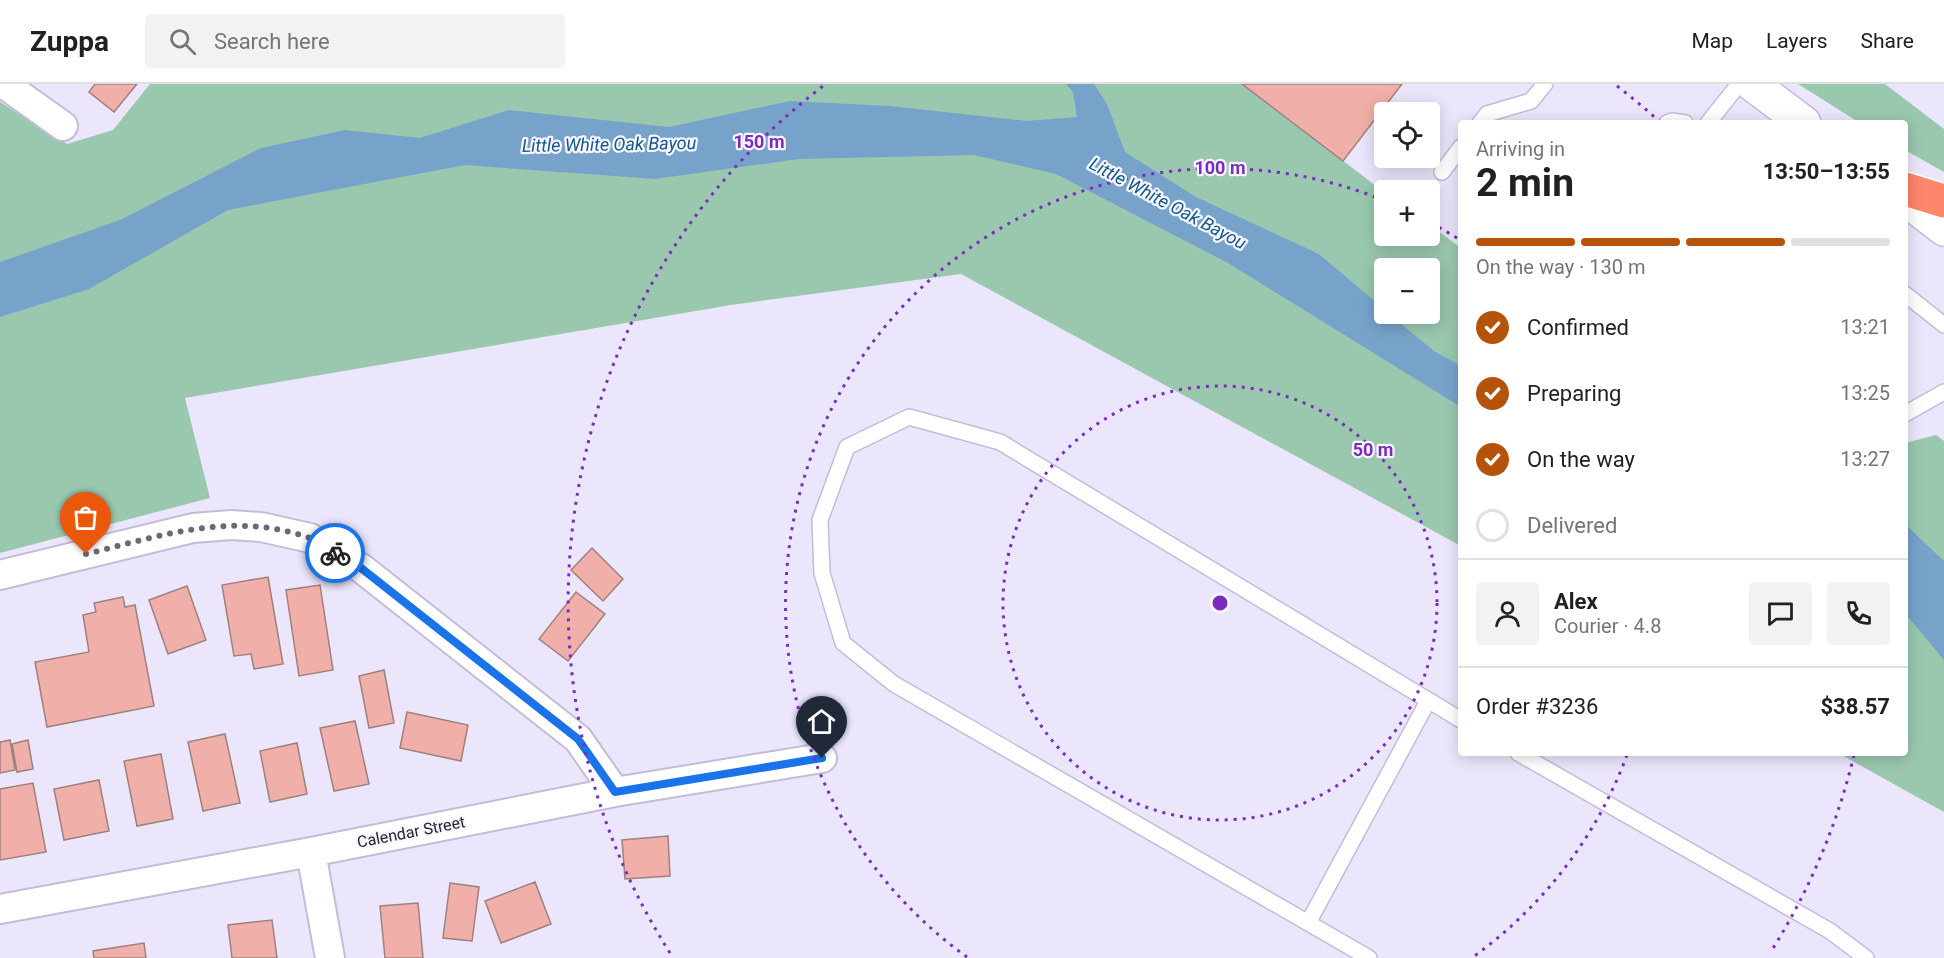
<!DOCTYPE html>
<html lang="en">
<head>
<meta charset="utf-8">
<style>
  :root { --surface:#fff; --page:#f2f2f2; --text:#202124; --muted:#757577; --line:#e0e0e0; --accent:#b45309 }
  body { margin:0; font-family:Roboto,sans-serif; background:var(--page); color:var(--text); height:100vh; display:flex; flex-direction:column; font-size:22px; white-space:nowrap }
  * { box-sizing:border-box; margin:0 }
  p { font-size:20px; color:var(--muted) }
  .icon { flex:none; width:33px; height:33px; fill:none; stroke:currentColor; stroke-width:2; stroke-linecap:round; stroke-linejoin:round }
  .map { position:relative; flex:1; overflow:hidden }
  .drawer { position:absolute; left:1458px; top:36px; width:450px; height:636px; display:flex; flex-direction:column; background:var(--surface); border-radius:6px; box-shadow:0 3px 15px #0003 }
  .drawer>* { flex:none }
  .controls { position:absolute; left:1374px; top:18px; display:grid; gap:12px }
  .controls a { display:grid; place-items:center; width:66px; height:66px; border-radius:6px; background:var(--surface); box-shadow:0 3px 15px #0003; font-size:30px }
  .pin { position:absolute; display:grid; place-items:center; width:51px; height:51px; color:#fff; margin:-62px -26px; border-radius:50% 50% 50% 0; rotate:-45deg; box-shadow:0 0 6px #0007 }
  .pin .icon { rotate:45deg }
  .courier { position:absolute; display:grid; place-items:center; width:60px; height:60px; margin:-30px; border:4px solid #1a73e8; border-radius:50%; background:#fff; color:#222; box-shadow:0 2px 8px #0007 }
  .head em { font-style:normal; font-weight:700 }
  .head div { display:flex; flex-direction:column-reverse }
  .head { display:flex; align-items:center; justify-content:space-between; height:102px; padding:0 18px }
  h1 { font-size:39px; font-weight:700; line-height:45px }
  .bar { display:grid; grid-template-columns:repeat(4,1fr); gap:9px 6px; align-content:center; height:72px; padding:0 18px }
  .bar i { height:8px; border-radius:4px; background:var(--line) }
  .bar .selected { background:var(--accent) }
  .bar p { grid-column:span 4 }
  .line { display:flex; align-items:center; gap:15px; padding:0 18px; border-top:2px solid var(--line) }
  .line div { flex:1 }
  .round { display:grid; place-items:center; flex:none; width:63px; height:63px; border-radius:6px; background:var(--page) }
  ol { padding:0 18px; list-style:none }
  li { display:flex; align-items:center; gap:18px; height:66px }
  li p { margin-inline-start:auto }
  li .icon { padding:6px; border-radius:50%; background:var(--accent); color:#fff; stroke-width:4 }
  li:last-child { color:var(--muted) }
  li i { width:33px; height:33px; border:3px solid var(--line); border-radius:50% }
  header { display:flex; align-items:center; gap:36px; box-sizing:border-box; height:84px; padding:0 30px; background:var(--surface); border-bottom:2px solid var(--line) }
  header strong { font-size:28px }
  nav { display:flex; gap:33px; margin-inline-start:auto; font-size:21px }
  .search { width:420px; height:54px; background:var(--page); display:flex; align-items:center; gap:15px; box-sizing:border-box; padding:0 21px; border-radius:6px; color:var(--muted); font-size:22px }
  .map>svg:first-child { display:block }
</style>
</head>
<body>
<header>
<strong>Zuppa</strong>
<div class="search"><svg class="icon" aria-label="search" viewBox="0 0 24 24"><circle cx="10" cy="10" r="6"/><path d="M15 15l6 6"/></svg>Search here</div>
<nav><a>Map</a><a>Layers</a><a>Share</a></nav>
</header>
<div class="map">
<svg width="1944" height="874" viewBox="0 0 1944 874">
  <rect width="100%" height="100%" fill="#ece6fc"/>
  <path fill="#9ac8af" fill-rule="evenodd" d="M150,0h1092l142,108v44h46v-11l31,23v298l-500,-272 -230,31 -546,93 25,100 -210,55v-451l67,42 46,-14zM1384,184h46v46h-46z
    M1798,0h87l59,45v43l-39,-22v-27h-45z
    M1936,351l8,6v371l-106,-59h67v-310z"/>
  <path fill="#77a3cb" d="M1066,0h28l13,20 18,48 71,45 123,57 65,55v5h5l45,37 27,15v41l-233,-144 -172,-89 -82,-19 -175,4 -144,20 -190,-14 -237,45 -139,79 -89,28v-55l120,-42 141,-72 84,-18 75,8 89,-28 160,17 121,-26 100,5 137,15 50,-4 -4,-25z
    M1905,440l39,37v99l-39,-47z"/>
  <path fill="#f0b0a9" stroke="#9f807d" stroke-width="1.5" d="M95,0h42l-23,28 -25,-20z
    M1242,0h160l-59,77z
    M592,464l31,31 -20,22 -32,-31z
    M268,493l15,87 -29,5 -3,-15 -17,2 -12,-71z
    M320,501l13,85 -34,6 -13,-86z
    M187,502l19,54 -38,14 -19,-54z
    M576,508l29,22 -37,47 -29,-22z
    M123,513l2,10 10,-2 19,101 -107,21 -12,-65 54,-10 -6,-37 13,-3 -2,-9z
    M384,586l10,53 -25,5 -10,-52z
    M407,628l61,13 -7,36 -61,-13z
    M355,637l14,63 -35,7 -14,-63z
    M225,650l15,69 -37,8 -15,-69z
    M10,656l5,30 -15,3v-31z
    M28,656l5,29 -16,3 -5,-28z
    M297,659l10,51 -37,8 -10,-51z
    M161,670l12,65 -36,7 -13,-65z
    M99,696l10,51 -45,9 -10,-51z
    M33,699l13,69 -46,8v-71z
    M668,752l2,40 -45,3 -3,-39z
    M535,798l16,42 -50,19 -16,-42z
    M450,799l29,4 -7,54 -29,-3z
    M418,819l5,55h-38l-5,-52z
    M272,836l5,38h-45l-4,-33z
    M144,859l2,15h-52l-1,-7z"/>
  <g fill="none" stroke-linecap="round" stroke-linejoin="round">
    <defs>
      <path id="lane" d="M1480,39l7,-9 44,-13 14,-17
        M1667,39l5,-2 13,2
        M1708,39l31,-39
        M1442,88l19,-25
        M1905,210l39,31
        M1905,330l39,-22
        M1518,669l312,178 36,27
        M1308,839l120,-222
        M1369,874l-475,-274 -51,-41 -21,-70 -2,-53 27,-73 62,-30 91,25 461,278"/>
      <path id="street" d="M4,0l59,42
        M0,491l193,-47 38,-3 30,2 49,11 51,30 217,171 37,53
        M311,768l19,106
        M0,825l311,-57 304,-60 207,-34"/>
      <path id="secondary" d="M1752,0l52,39
        M1905,115l39,30"/>
      <path id="highway" d="M1905,105l39,12"/>
    </defs>
    <use href="#lane" stroke="#c4bcd7" stroke-width="18"/>
    <use href="#street" stroke="#c4bcd7" stroke-width="32"/>
    <use href="#secondary" stroke="#c4bcd7" stroke-width="36"/>
    <use href="#highway" stroke="#fff" stroke-width="36"/>
    <use href="#lane" stroke="#fff" stroke-width="15"/>
    <use href="#street" stroke="#fff" stroke-width="28"/>
    <use href="#secondary" stroke="#fff" stroke-width="33"/>
    <use href="#highway" stroke="#fe866a" stroke-width="33"/>
  </g>
  <g fill="none" stroke-linecap="round" stroke-linejoin="round">
    <path stroke="#6c6876" stroke-width="6" stroke-dasharray="0 10.8" d="M86,470c74,-18 145,-43 221,-17 10,4 19,11 28,16"/>
    <path stroke="#1a73e8" stroke-width="8" d="M335,469l26,15 217,171 37,53 207,-34"/>
  </g>
  <g fill="none" stroke="#7b2cbf" stroke-width="3" stroke-dasharray="3 6">
    <circle cx="1220" cy="519" r="217"/>
    <path d="M1627 671A435 435 0 0 1 1473 873M967 873A435 435 0 0 1 1383 116M1431 139A435 435 0 0 1 1460 156"/>
    <path d="M1854 671A652 652 0 0 1 1770 869M670 869A652 652 0 0 1 823 2M1617 2A652 652 0 0 1 1660 38"/>
  </g>
  <g text-anchor="middle" dominant-baseline="central" stroke-width="4.5" stroke-linejoin="round" paint-order="stroke">
    <g font-size="16" fill="#27242e" stroke="#f8f6fc">
      <text transform="translate(411 748) rotate(-11)">Calendar Street</text>
    </g>
    <g font-size="18" font-style="italic" fill="#12598b" stroke="#f8f6fc">
      <text transform="translate(609 60) rotate(-1)">Little White Oak Bayou</text>
      <text transform="translate(1168 119) rotate(28)">Little White Oak Bayou</text>
    </g>
  </g>
  <circle cx="1220" cy="519" r="9" fill="#7b2cbf" stroke="#f8f6fc" stroke-width="3"/>
  <g font-size="18" text-anchor="middle" font-weight="bold" fill="#7b2cbf" stroke="#f8f6fc" stroke-width="4.5" stroke-linejoin="round" paint-order="stroke">
    <text x="759" y="64">150 m</text>
    <text x="1220" y="90">100 m</text>
    <text x="1373" y="372">50 m</text>
  </g>
</svg>
<div class="controls">
<a><svg class="icon" aria-label="locate" viewBox="0 0 24 24"><circle cx="12" cy="12" r="6"/><path d="M12 2v4M12 18v4M2 12h4M18 12h4"/></svg></a>
<a>+</a>
<a>−</a>
</div>
<div class="pin" style="left:86px;top:470px;background:#ea580c"><svg class="icon" aria-label="bag" viewBox="0 0 24 24"><path d="M5 8h14l-1 12H6zM9 8a3 3 0 0 1 6 0"/></svg></div>
<div class="pin" style="left:822px;top:674px;background:#1f2937"><svg class="icon" aria-label="home" viewBox="0 0 24 24"><path d="M3 11l9-7 9 7M6 9v11h12V9"/></svg></div>
<div class="courier" style="left:335px;top:469px"><svg class="icon" aria-label="bike" viewBox="0 0 24 24"><circle cx="6" cy="16" r="4"/><circle cx="18" cy="16" r="4"/><path d="M6 16l4-8h5l3 8M10 8l3 8H6M13 5h3"/></svg></div>
<section class="drawer">
<div class="head"><div><h1>2 min</h1><p>Arriving in</p></div><em>13:50–13:55</em></div>
<div class="bar"><i class="selected"></i><i class="selected"></i><i class="selected"></i><i></i><p>On the way · 130 m</p></div>
<ol>
<li><svg class="icon" aria-label="check" viewBox="0 0 24 24"><path d="M5 12l5 5 9-10"/></svg>Confirmed<p>13:21</p></li>
<li><svg class="icon" aria-label="check" viewBox="0 0 24 24"><path d="M5 12l5 5 9-10"/></svg>Preparing<p>13:25</p></li>
<li><svg class="icon" aria-label="check" viewBox="0 0 24 24"><path d="M5 12l5 5 9-10"/></svg>On the way<p>13:27</p></li>
<li><i></i>Delivered</li>
</ol>
<div class="line" style="height:108px"><a class="round"><svg class="icon" aria-label="person" viewBox="0 0 24 24"><circle cx="12" cy="8" r="4"/><path d="M4 21q1-7 8-7t8 7"/></svg></a><div><b>Alex</b><p>Courier · 4.8</p></div><a class="round"><svg class="icon" aria-label="chat" viewBox="0 0 24 24"><path d="M4 5h16v11H9l-5 4z"/></svg></a><a class="round"><svg class="icon" aria-label="phone" viewBox="0 0 24 24"><path d="M5 4h4l2 5-3 2q2 4 5 5l2-3 5 2v4C11 20 4 13 5 4z"/></svg></a></div>
<div class="line" style="height:78px"><div>Order #3236</div><b>$38.57</b></div>
</section>
</div>
</body>
</html>
